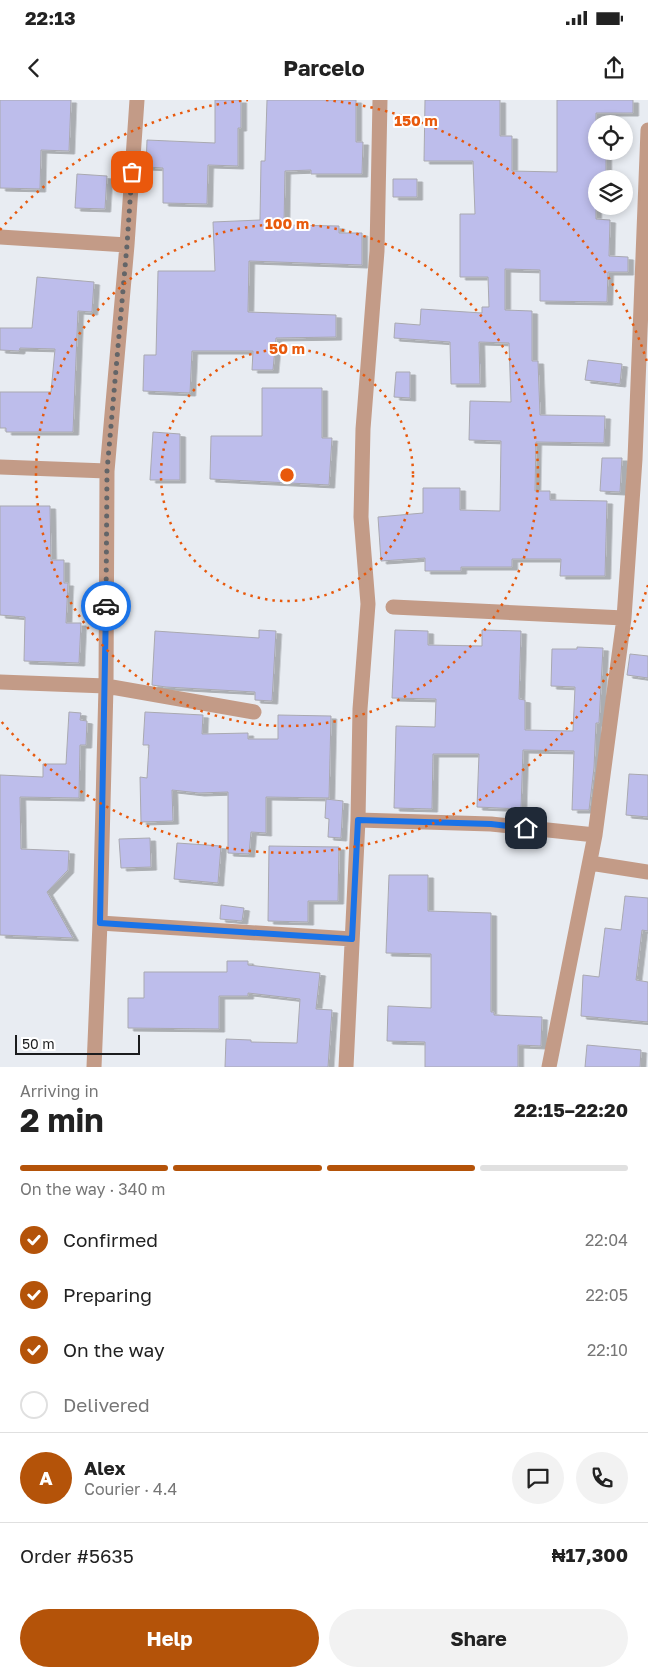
<!DOCTYPE html>
<html lang="en">
<head>
<meta charset="utf-8">
<style>
  :root { --surface:#fff; --page:#f2f2f2; --text:#222; --muted:#767676; --line:#e0e0e0; --accent:#b45309 }
  body { margin:0; font-family:"Golos Text",sans-serif; background:var(--page); color:var(--text); height:100vh; display:flex; flex-direction:column; font-size:19px; white-space:nowrap }
  * { box-sizing:border-box; margin:0 }
  p { font-size:16px; color:var(--muted) }
  .icon { flex:none; width:28px; height:28px; fill:none; stroke:currentColor; stroke-width:2; stroke-linecap:round; stroke-linejoin:round }
  .map { position:relative; height:967px; overflow:hidden }
  .drawer { display:flex; flex-direction:column; background:var(--surface); flex:1 }
  .drawer>* { flex:none }
  .buttons { position:absolute; left:588px; top:15px; display:grid; gap:10px }
  .buttons a { display:grid; place-items:center; width:45px; height:45px; border-radius:50%; background:var(--surface); box-shadow:0 2px 8px #0003; font-size:25px }
  .scale { position:absolute; left:15px; bottom:12px; width:125px; box-sizing:border-box; padding-left:5px; border:2px solid #1b1c1e; border-top:0; font-size:14px; line-height:18px; white-space:nowrap; color:#1b1c1e; -webkit-text-stroke:4px #fff; paint-order:stroke }
  .pin { position:absolute; display:grid; place-items:center; width:42px; height:42px; color:#fff; margin:-21px; border-radius:10px; box-shadow:0 2px 8px #0006 }
  .courier { position:absolute; display:grid; place-items:center; width:50px; height:50px; margin:-25px; border:4px solid #1a73e8; border-radius:50%; background:#fff; color:#222; box-shadow:0 1px 6px #0007 }
  .overview em { font-style:normal; font-weight:700 }
  .overview div { display:flex; flex-direction:column-reverse }
  .overview { display:flex; align-items:center; justify-content:space-between; height:85px; padding:0 20px }
  h1 { font-size:32px; font-weight:700; line-height:38px }
  .bar { display:grid; grid-template-columns:repeat(4,1fr); gap:8px 5px; align-content:center; height:60px; padding:0 20px }
  .bar i { height:6px; border-radius:4px; background:var(--line) }
  .bar .on { background:var(--accent) }
  .bar p { grid-column:span 4 }
  .line { display:flex; align-items:center; gap:12px; padding:0 20px; border-top:1px solid var(--line) }
  .line div { flex:1 }
  .round { display:grid; place-items:center; flex:none; width:52px; height:52px; border-radius:26px; background:var(--page) }
  ol { padding:0 20px; list-style:none }
  li { display:flex; align-items:center; gap:15px; height:55px }
  li p { margin-inline-start:auto }
  li .icon { padding:5px; border-radius:50%; background:var(--accent); color:#fff; stroke-width:4 }
  li:last-child { color:var(--muted) }
  li i { width:28px; height:28px; border:2px solid var(--line); border-radius:50% }
  .button { display:flex; gap:10px; margin-top:auto; padding:10px 20px }
  .button a { flex:1; height:58px; border-radius:30px; background:var(--accent); color:#fff; font-size:20px; font-weight:700; line-height:58px; text-align:center }
  .button a+a { background:var(--page); color:var(--text) }
  .status { display:flex; justify-content:space-between; align-items:center; height:35px; padding:0 25px; background:var(--surface); direction:ltr }
  .status svg { height:14px; fill:currentColor }
  header { display:flex; justify-content:space-between; align-items:center; height:65px; padding:0 20px; background:var(--surface); font-size:22px; font-weight:700 }
  .map>svg:first-child { display:block }
</style>
</head>
<body>
<div class="status"><b>22:13</b><svg viewBox="0 0 49 12"><path d="M0 12V9h3v3zM5 12V6h3v6zM10 12V3h3v9zM15 12V0h3v12zM26 1h20v11H26zM47 4h2v5h-2z"/></svg></div>
<header><svg class="icon" aria-label="back" viewBox="0 0 24 24"><path d="M15 5l-7 7 7 7"/></svg>Parcelo<svg class="icon" aria-label="share" viewBox="0 0 24 24"><path d="M12 15V3M7 8l5-5 5 5M5 13v7h14v-7"/></svg></header>
<div class="map">
<svg width="648" height="967" viewBox="0 0 648 967">
  <defs>
    <filter id="shadow"><feDropShadow dx="5.5" dy="3" stdDeviation="0" flood-color="#0004"/></filter>
  </defs>
  <rect width="100%" height="100%" fill="#e8ecf2"/>
  <path fill="#bdbdeb" stroke="#a9a9b0" filter="url(#shadow)" d="M0,0h71l-2,51 -28,-1 -1,39 -40,-1z
    M215,0h26v28h-3v38l-30,-1 -1,39 -44,-1v-35l-17,-1 1,-27 68,3z
    M267,0h89v42h7l-1,32h-51v-4l-26,1 -1,54 55,1v7h23v32l-113,-4 -1,51 88,3v22l-60,1 -3,32h-21l1,-19h-61l-2,42 -47,-2 1,-36h12l2,-84h57l-2,-49 47,-2 1,-59h4z
    M425,0h75v36h12v35l45,1v-72h76v13h-37v38h10v28h-10v40l14,1 -1,36 19,1v15h-20l-1,30 -67,-1v-31l-35,-1v41l27,1v50h6l2,54 65,1 -1,27 -68,-1 -1,49h15v9l57,1 -2,75h-45l1,-17h-49v8h-51v4h-36v-13l-44,3 -3,-44 45,-4v-25h37v22l40,1 1,-70 -32,-1 1,-39 41,1 -2,-59 -30,-1 1,42h-29l-1,-42 -56,-4 1,-15 25,2 1,-16 61,4v-6h7l-1,-30h-28v-63h15l-2,-53h-49z
    M77,74l30,2 -2,33 -30,-1z
    M393,79h24v18h-24z
    M37,177l57,5 -2,30 -14,-1 -5,121h-67v-4h-6v-36h51l4,-43 -35,-1 -1,3 -19,-1v-22h32z
    M588,260l34,4 -2,20 -35,-4z
    M396,272h14v26l-16,-1z
    M262,288h60v50h10l-3,47 -119,-6 1,-43h51z
    M153,332l27,2v46h-30z
    M602,358h20l-2,34 -20,-1z
    M0,406h50l1,54h13v23h4l-2,40h15l-2,40 -55,-2 1,-44 -25,-2z
    M259,530l17,1 -4,70 -17,-1v-8l-89,-5 -14,-2 3,-54 104,7z
    M395,530l33,1v14l54,1v-16l39,1 -2,68 6,1v30l48,1 2,-44 -24,-1 1,-37h25v-2l26,1 -4,75h-3l-2,45 -5,42h-17l2,-59 -51,-1 -2,59 -44,-2 2,-53h-46l-1,55 -38,-1 2,-82 39,1 1,-28 -44,-1z
    M630,554l18,2v22l-21,-3z
    M69,612l12,1 -1,7 7,1 -1,24h-6l-1,53 -59,-1 1,52 48,2 -1,19 -21,22 26,46 -73,-3v-160l43,2v-13h23z
    M145,612l58,3 -1,19 46,-1v6h30v-24l53,1 -2,82 -63,-1v36l-15,-1 -2,22 -21,-1v-61l-29,1 -27,-3 1,31 -32,1 -1,-45 7,1 2,-33h-6z
    M629,674l19,1v42l-22,-2z
    M326,699l17,2 -2,37 -13,-1 1,-18 -4,-1z
    M150,738l1,29 -30,1 -2,-29z
    M177,743l44,3 -3,37 -44,-4z
    M269,746l70,1 -1,54h-30v21l-40,-1z
    M389,775h39v36l63,2v99h3v3l48,2 -1,29 -23,-1v22h-93v-25l-38,-1 1,-35 43,2v-54l-45,-1z
    M625,796l23,2v33l-6,-1 -6,50 12,2v40l-67,-6 2,-41 16,2 6,-49 16,2z
    M221,805l23,3 -2,13 -22,-2z
    M227,861h21v4l72,8 -4,36 16,1 -4,57h-103l1,-28 25,1v2l46,1 3,-44 -52,-6v3h-29v33l-91,-1v-30h16v-26h83z
    M587,945l54,5 -1,17h-55z"/>
  <g fill="none" stroke-linecap="round" stroke-linejoin="round">
    <path stroke="#c39b87" stroke-width="15" d="M0,137l127,8
      M0,367l107,4
      M393,507l231,11
      M0,582l106,4 148,26
      M358,720l133,4 104,11
      M590,763l58,9
      M100,823l252,16
      M94,967l6,-144 6,-237 1,-215 20,-226 10,-145
      M346,967l12,-247 2,-111 8,-105 -7,-87 2,-88 14,-178 3,-151
      M549,967l46,-232 29,-217 11,-159 13,-329"/>
  </g>
  <g fill="none" stroke-linecap="round" stroke-linejoin="round">
    <path stroke="#636568" stroke-width="5" stroke-dasharray="0 9" d="M106,506l1,-135 20,-226 5,-73"/>
    <path stroke="#1a73e8" stroke-width="6" d="M106,506l-6,317 252,16 6,-119 133,4 35,4"/>
  </g>
  <g fill="none" stroke="#e8590c" stroke-width="2.5" stroke-dasharray="2.5 5">
    <circle cx="287" cy="375" r="126"/>
    <circle cx="287" cy="375" r="251"/>
    <path d="M648 485A377 377 0 0 1 0 620M0 130A377 377 0 0 1 248 0M326 0A377 377 0 0 1 648 265"/>
  </g>
  <circle cx="287" cy="375" r="8" fill="#e8590c" stroke="#fff" stroke-width="2.5"/>
  <g font-size="15" text-anchor="middle" font-weight="bold" fill="#e8590c" stroke="#fff" stroke-width="4" stroke-linejoin="round" paint-order="stroke">
    <text x="416" y="26">150 m</text>
    <text x="287" y="129">100 m</text>
    <text x="287" y="254">50 m</text>
  </g>
</svg>
<div class="buttons">
<a><svg class="icon" aria-label="locate" viewBox="0 0 24 24"><circle cx="12" cy="12" r="6"/><path d="M12 2v4M12 18v4M2 12h4M18 12h4"/></svg></a>
<a><svg class="icon" aria-label="layers" viewBox="0 0 24 24"><path d="M12 4l9 5-9 5-9-5zM3 14l9 5 9-5"/></svg></a>
</div>
<div class="scale">50 m</div>
<div class="pin" style="left:132px;top:72px;background:#ea580c"><svg class="icon" aria-label="bag" viewBox="0 0 24 24"><path d="M5 8h14l-1 12H6zM9 8a3 3 0 0 1 6 0"/></svg></div>
<div class="pin" style="left:526px;top:728px;background:#1f2937"><svg class="icon" aria-label="home" viewBox="0 0 24 24"><path d="M3 11l9-7 9 7M6 9v11h12V9"/></svg></div>
<div class="courier" style="left:106px;top:506px"><svg class="icon" aria-label="car" viewBox="0 0 24 24"><path d="M5 17H2v-5l4-1 3-4h7l3 4 3 1v5h-3M9 17h6M6 11h13"/><circle cx="7" cy="17" r="2"/><circle cx="17" cy="17" r="2"/></svg></div>
</div>
<section class="drawer">
<div class="overview"><div><h1>2 min</h1><p>Arriving in</p></div><em>22:15–22:20</em></div>
<div class="bar"><i class="on"></i><i class="on"></i><i class="on"></i><i></i><p>On the way · 340 m</p></div>
<ol>
<li><svg class="icon" aria-label="check" viewBox="0 0 24 24"><path d="M5 12l5 5 9-10"/></svg>Confirmed<p>22:04</p></li>
<li><svg class="icon" aria-label="check" viewBox="0 0 24 24"><path d="M5 12l5 5 9-10"/></svg>Preparing<p>22:05</p></li>
<li><svg class="icon" aria-label="check" viewBox="0 0 24 24"><path d="M5 12l5 5 9-10"/></svg>On the way<p>22:10</p></li>
<li><i></i>Delivered</li>
</ol>
<div class="line" style="height:90px"><b class="round" style="background:var(--accent);color:#fff">A</b><div><b>Alex</b><p>Courier · 4.4</p></div><a class="round"><svg class="icon" aria-label="chat" viewBox="0 0 24 24"><path d="M4 5h16v11H9l-5 4z"/></svg></a><a class="round"><svg class="icon" aria-label="phone" viewBox="0 0 24 24"><path d="M5 4h4l2 5-3 2q2 4 5 5l2-3 5 2v4C11 20 4 13 5 4z"/></svg></a></div>
<div class="line" style="height:65px"><div>Order #5635</div><b>₦17,300</b></div>
<div class="button"><a>Help</a><a>Share</a></div>
</section>
</body>
</html>
